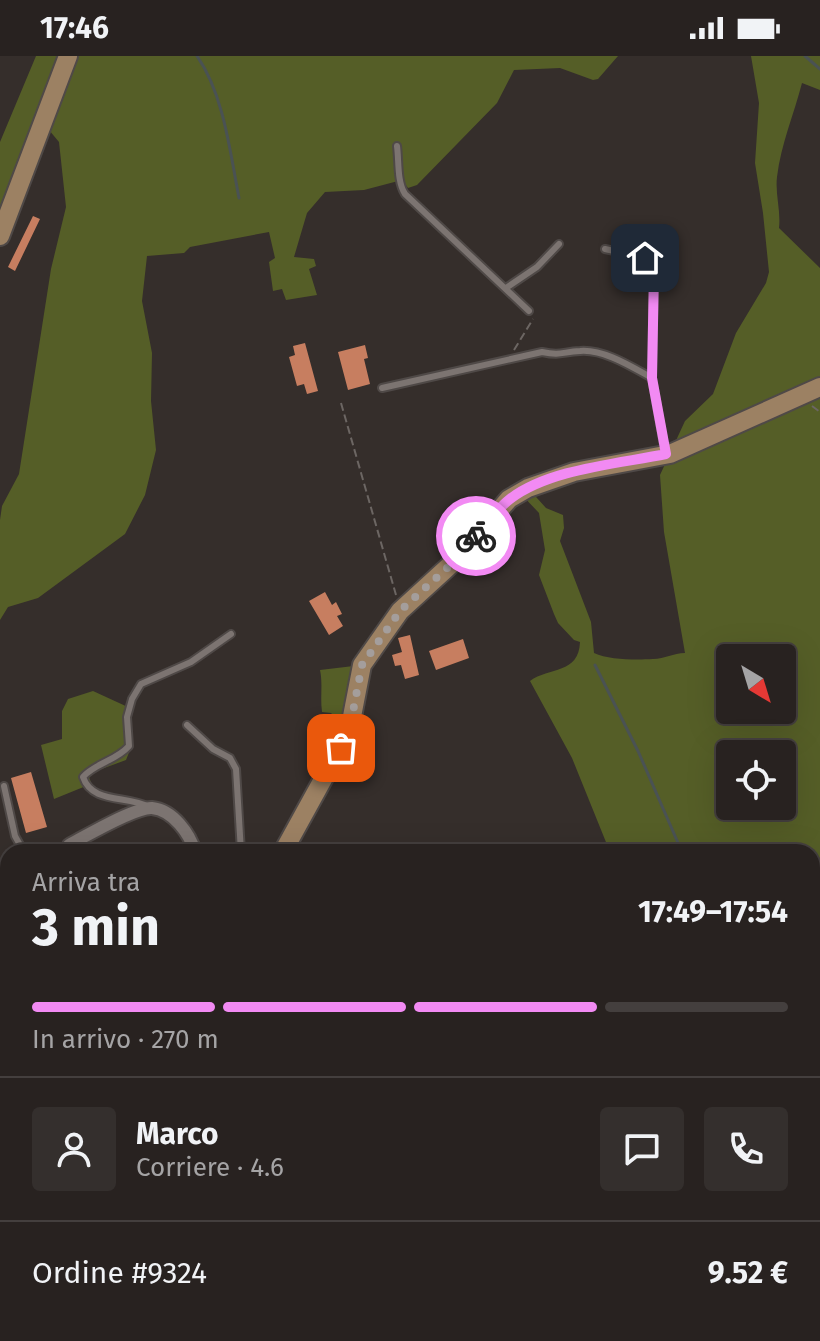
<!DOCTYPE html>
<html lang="it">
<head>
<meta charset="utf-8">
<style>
  :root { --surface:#282220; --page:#342f2d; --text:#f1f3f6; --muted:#a5a4a5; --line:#443f3e; --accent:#f28af3 }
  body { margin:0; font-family:"Fira Sans",sans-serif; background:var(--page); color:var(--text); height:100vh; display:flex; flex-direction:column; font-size:30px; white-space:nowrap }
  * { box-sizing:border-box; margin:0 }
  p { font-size:26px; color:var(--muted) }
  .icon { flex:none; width:44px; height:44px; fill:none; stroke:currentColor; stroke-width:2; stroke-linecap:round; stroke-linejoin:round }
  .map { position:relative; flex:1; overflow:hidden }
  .panel { position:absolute; left:0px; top:788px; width:820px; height:498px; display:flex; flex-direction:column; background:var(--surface); border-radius:24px 24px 0 0; box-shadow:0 8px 32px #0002,0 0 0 2px var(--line) }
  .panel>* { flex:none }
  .needle { width:52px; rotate:142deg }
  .tools { position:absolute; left:716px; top:588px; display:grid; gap:16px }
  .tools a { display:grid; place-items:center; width:80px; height:80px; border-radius:8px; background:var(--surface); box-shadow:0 8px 32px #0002,0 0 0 2px var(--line); font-size:40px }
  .pin { position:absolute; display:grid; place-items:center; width:68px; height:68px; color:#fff; margin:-34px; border-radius:16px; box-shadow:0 4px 12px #0006 }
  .courier { position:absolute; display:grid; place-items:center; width:80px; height:80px; margin:-40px; border:6px solid #f28af3; border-radius:50%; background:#fff; color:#222; box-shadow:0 2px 10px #0007 }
  .headline em { font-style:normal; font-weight:700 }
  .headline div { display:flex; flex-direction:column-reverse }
  .headline { display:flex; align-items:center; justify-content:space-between; height:136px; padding:0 32px }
  h1 { font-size:52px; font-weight:700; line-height:60px }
  .bar { display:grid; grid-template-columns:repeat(4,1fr); gap:12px 8px; align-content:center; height:96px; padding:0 32px }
  .bar i { height:10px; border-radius:6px; background:var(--line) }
  .bar .active { background:var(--accent) }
  .bar p { grid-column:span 4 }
  .line { display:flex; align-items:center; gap:20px; padding:0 32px; border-top:2px solid var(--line) }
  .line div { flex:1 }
  .round { display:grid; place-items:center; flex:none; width:84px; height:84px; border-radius:8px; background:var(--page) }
  .status { display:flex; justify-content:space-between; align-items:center; height:56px; padding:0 40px; background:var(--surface); direction:ltr }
  .status svg { height:22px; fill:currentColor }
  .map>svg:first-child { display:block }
</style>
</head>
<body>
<div class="status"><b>17:46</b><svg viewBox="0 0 49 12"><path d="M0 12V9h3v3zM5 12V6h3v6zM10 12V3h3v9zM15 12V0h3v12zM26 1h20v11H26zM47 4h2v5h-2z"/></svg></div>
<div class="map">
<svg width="820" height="1285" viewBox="0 0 820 1285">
  <rect width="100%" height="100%" fill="#352e2b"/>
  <path fill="#555e27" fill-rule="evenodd" d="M36,0h582l-20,23 -5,1 -33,-12 -46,2 -17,33 -80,82 -9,3 -6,-8 -38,10 -39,2 -18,21 -13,44 20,2 2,7 -7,3 8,26 -31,5 -4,-11 -9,2 -4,-29 6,-4 -6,-26 -79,15 -6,6 -37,3 -5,45 10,52 -1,48 5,49 -11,45 -20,39 -87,64 -30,9 -8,13v-100l2,-14 17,-32 32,-205 15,-62 -7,-65 -15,-18 -44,112v-94z
    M751,0h69v34l-18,-7c-8,31 -21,61 -25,94 -2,17 4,34 2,51l41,40v1073h-444l-2,-7h438v-482h-202l-38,-94 -42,-77c19,-14 49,-7 50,-39l-6,-2 -16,-17 -4,-9 -15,-39 6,-25 -6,-37 -19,-20 8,-5 18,20 17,7 1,13 -4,13 31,81 3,31c15,7 42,7 59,6 12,0 20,-6 32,-6l-21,-121 -4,-57 25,-54 28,-27 23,-61 30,-50 3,-11 -6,-59 -8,-50 4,-60zM730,602h52v52h-52zM730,698h52v52h-52z
    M362,609l-13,67 -18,-19 -9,-1c-2,-15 1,-28 -2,-42z
    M93,635l37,17v42l-4,10 -38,14 7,20 -9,-8 -32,13 -13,-54 21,-6v-28l6,-12z"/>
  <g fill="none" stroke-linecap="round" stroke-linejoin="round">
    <path stroke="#4a5253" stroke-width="3" d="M197,0c27,39 33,96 42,142
      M805,0l15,13
      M595,609l43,86 44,101
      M812,963l8,-11
      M602,1285l1,-7"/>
  </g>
  <path fill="#c77e60" d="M33,160l7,3 -25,52 -7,-4z
    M305,287l13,48 -11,3 -3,-10 -7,2 -8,-29 6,-2 -2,-9z
    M365,289l3,13 -4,1 6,25 -22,6 -10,-38z
    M325,536l7,13 4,-3 6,12 -5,2 6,10 -14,9 -20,-34z
    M410,579l9,40 -14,4 -4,-14 -6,1 -3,-11 10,-3 -4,-14z
    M463,583l6,19 -33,12 -7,-19z
    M31,716l16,55 -21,6 -15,-55z
    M5,975l3,5v80l-8,-12v-69z"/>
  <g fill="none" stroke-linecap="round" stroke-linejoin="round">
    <defs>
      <path id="lane" d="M397,90c2,15 0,36 8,48l124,117
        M605,193l40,9 9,12 -2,108
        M506,232l31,-21 22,-23
        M382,332l160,-36c19,4 20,0 38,-1 24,-2 52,16 72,27l13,73
        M187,669l26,24 17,9 6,11 5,83
        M4,730l11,50 9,16
        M149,751c-22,-12 -57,-3 -66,-30 12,-14 33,-16 46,-31l-2,-29 5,-18 9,-15 50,-22 40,-28
        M55,796l14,-7
        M0,954l8,-4"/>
      <path id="street" d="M69,789c17,-9 66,-38 83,-37 21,2 38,26 43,44
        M0,919l8,16"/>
      <path id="secondary" d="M0,180l68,-180
        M283,796l66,-120 13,-67 38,-54 59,-54 50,-58 19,-11 46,-16 96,-18 150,-67
        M0,1119l8,14
        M33,1278v7"/>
    </defs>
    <use href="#lane" stroke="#4f4947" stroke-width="10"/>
    <use href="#street" stroke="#4f4947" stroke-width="16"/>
    <use href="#secondary" stroke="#4f4947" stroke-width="22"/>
    <path stroke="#6c6663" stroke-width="2" stroke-dasharray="8 4" stroke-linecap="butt" d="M514,294l19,-31
      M341,347l55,192
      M812,350l8,6
      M0,825l8,1
      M812,1055l8,-6
      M812,1160l8,4
      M435,1278v7
      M582,1285l2,-7"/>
    <use href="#lane" stroke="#7c7471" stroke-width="6"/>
    <use href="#street" stroke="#7c7471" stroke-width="12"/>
    <use href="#secondary" stroke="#9c8163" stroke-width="18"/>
  </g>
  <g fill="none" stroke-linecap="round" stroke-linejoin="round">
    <path stroke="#a49e9c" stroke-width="8" stroke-dasharray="0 14.4" d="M341,692l8,-16 13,-67 38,-54 59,-54 17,-21"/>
    <path stroke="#f28af3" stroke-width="10" d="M476,480c10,-12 21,-27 34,-37 39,-30 107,-35 156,-45l-14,-76 2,-108 -9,-12"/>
  </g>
</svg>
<div class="tools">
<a><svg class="needle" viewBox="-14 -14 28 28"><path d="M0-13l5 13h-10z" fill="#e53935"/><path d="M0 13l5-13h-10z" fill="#a5a4a5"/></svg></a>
<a><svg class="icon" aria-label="locate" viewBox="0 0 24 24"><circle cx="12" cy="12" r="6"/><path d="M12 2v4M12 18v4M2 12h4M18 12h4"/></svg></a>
</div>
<div class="pin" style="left:341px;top:692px;background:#ea580c"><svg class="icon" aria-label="bag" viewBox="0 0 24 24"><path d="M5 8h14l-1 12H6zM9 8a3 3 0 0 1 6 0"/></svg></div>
<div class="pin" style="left:645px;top:202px;background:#1f2937"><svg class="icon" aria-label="home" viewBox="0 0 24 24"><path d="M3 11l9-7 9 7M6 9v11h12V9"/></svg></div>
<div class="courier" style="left:476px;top:480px"><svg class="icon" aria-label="bike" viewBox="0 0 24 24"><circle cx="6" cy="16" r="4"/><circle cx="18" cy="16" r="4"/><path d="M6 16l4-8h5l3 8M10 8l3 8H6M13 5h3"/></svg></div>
<section class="panel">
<div class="headline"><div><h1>3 min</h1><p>Arriva tra</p></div><em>17:49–17:54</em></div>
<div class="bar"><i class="active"></i><i class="active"></i><i class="active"></i><i></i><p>In arrivo · 270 m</p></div>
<div class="line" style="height:144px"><a class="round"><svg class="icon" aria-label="person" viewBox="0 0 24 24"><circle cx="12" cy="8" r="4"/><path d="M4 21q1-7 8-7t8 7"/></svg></a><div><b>Marco</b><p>Corriere · 4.6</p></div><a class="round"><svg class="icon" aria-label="chat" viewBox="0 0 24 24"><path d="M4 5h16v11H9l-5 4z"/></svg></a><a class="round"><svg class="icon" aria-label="phone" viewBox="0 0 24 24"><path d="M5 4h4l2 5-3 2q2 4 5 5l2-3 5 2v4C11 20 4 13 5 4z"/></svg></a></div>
<div class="line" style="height:104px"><div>Ordine #9324</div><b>9.52 €</b></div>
</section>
</div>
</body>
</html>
